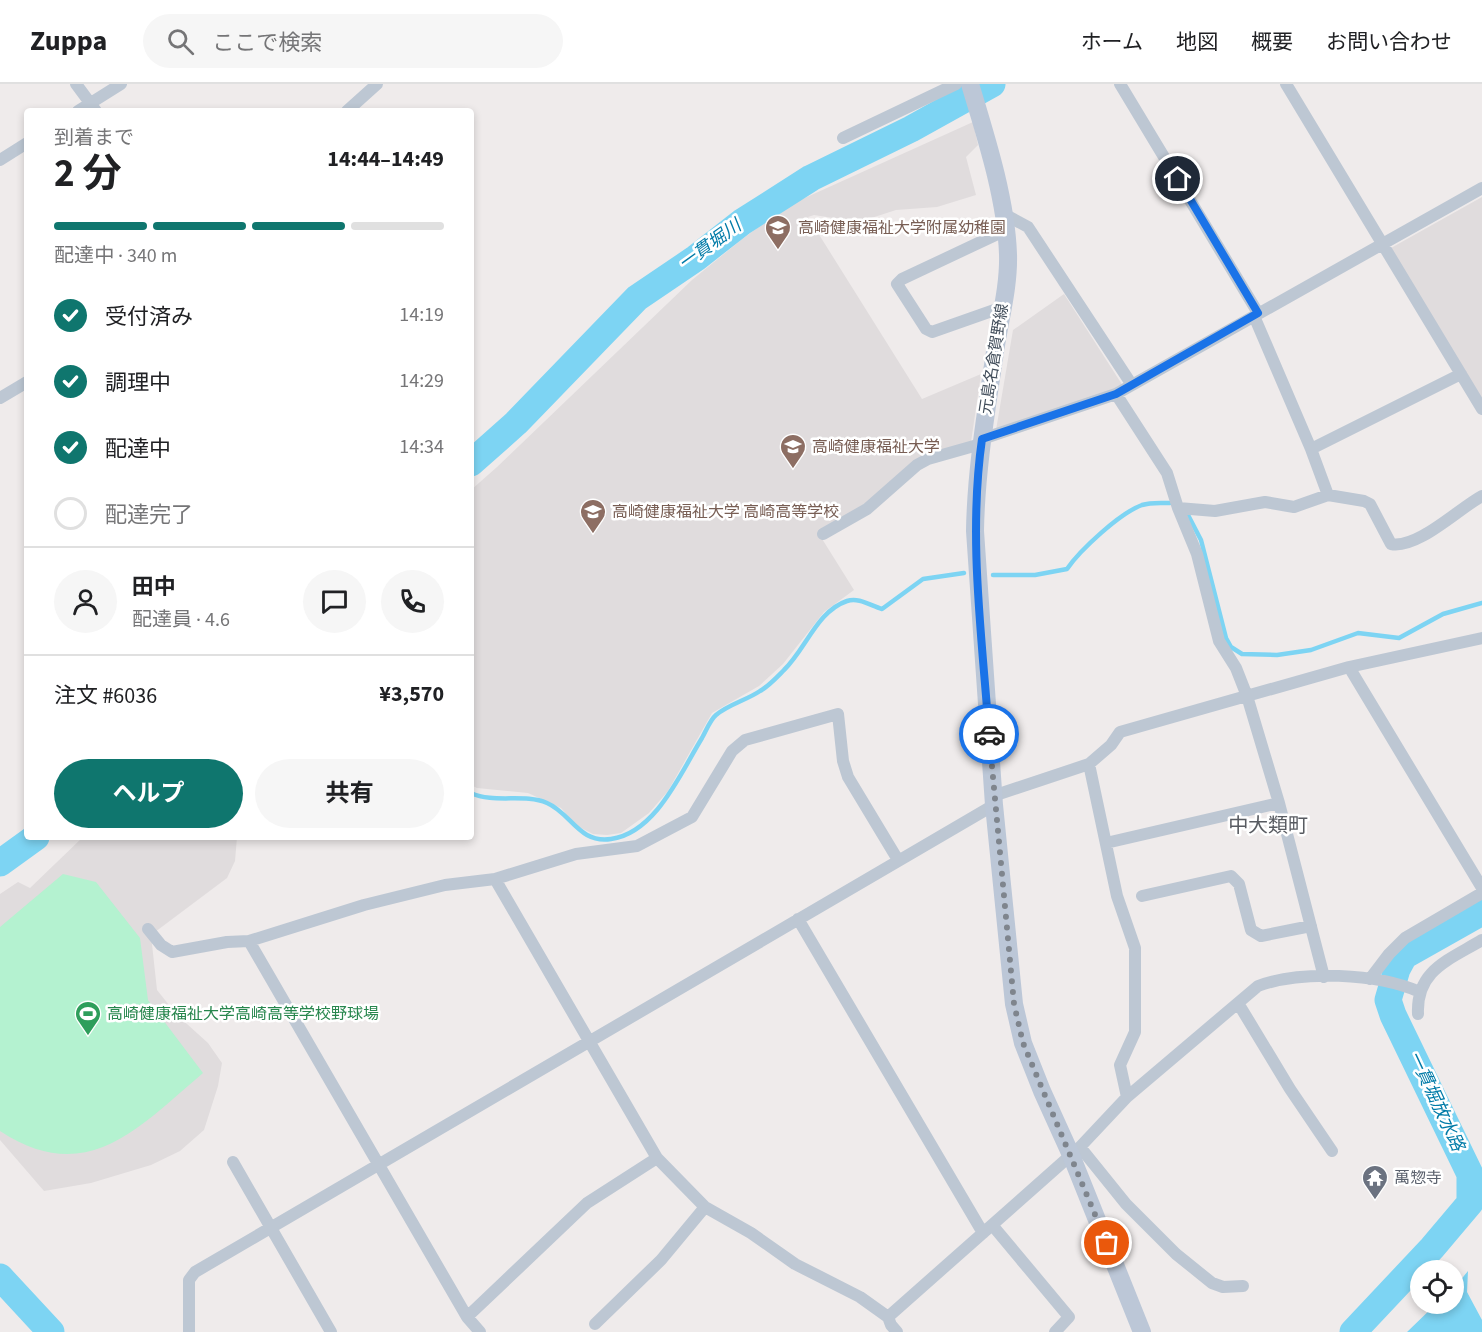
<!DOCTYPE html>
<html lang="ja">
<head>
<meta charset="utf-8">
<style>
  :root { --surface:#fff; --page:#f6f6f6; --text:#202124; --muted:#757577; --line:#e0e0e0; --accent:#0f766e }
  body { margin:0; font-family:"Source Sans 3","Noto Sans JP",sans-serif; background:var(--page); color:var(--text); height:100vh; display:flex; flex-direction:column; font-size:22px; white-space:nowrap }
  * { box-sizing:border-box; margin:0 }
  p { font-size:20px; color:var(--muted) }
  .icon { flex:none; width:33px; height:33px; fill:none; stroke:currentColor; stroke-width:2; stroke-linecap:round; stroke-linejoin:round }
  .map { position:relative; flex:1; overflow:hidden }
  .details { position:absolute; left:24px; top:24px; width:450px; height:732px; display:flex; flex-direction:column; background:var(--surface); border-radius:6px; box-shadow:0 3px 9px #0003 }
  .details>* { flex:none }
  .fabs { position:absolute; left:1410px; top:1176px; display:grid; gap:12px }
  .fabs a { display:grid; place-items:center; width:54px; height:54px; border-radius:50%; background:var(--surface); box-shadow:0 3px 9px #0003; font-size:30px }
  .pin { position:absolute; display:grid; place-items:center; width:51px; height:51px; color:#fff; margin:-26px; border:3px solid #fff; border-radius:50%; box-shadow:0 2px 6px #0007 }
  .courier { position:absolute; display:grid; place-items:center; width:60px; height:60px; margin:-30px; border:4px solid #1a73e8; border-radius:50%; background:#fff; color:#222; box-shadow:0 2px 8px #0007 }
  .headline em { font-style:normal; font-weight:700 }
  .headline div { display:flex; flex-direction:column-reverse }
  .headline { display:flex; align-items:center; justify-content:space-between; height:102px; padding:0 30px }
  h1 { font-size:39px; font-weight:700; line-height:45px }
  .bar { display:grid; grid-template-columns:repeat(4,1fr); gap:9px 6px; align-content:center; height:72px; padding:0 30px }
  .bar i { height:8px; border-radius:4px; background:var(--line) }
  .bar .selected { background:var(--accent) }
  .bar p { grid-column:span 4 }
  .line { display:flex; align-items:center; gap:15px; padding:0 30px; border-top:2px solid var(--line) }
  .line div { flex:1 }
  .round { display:grid; place-items:center; flex:none; width:63px; height:63px; border-radius:32px; background:var(--page) }
  ol { padding:0 30px; list-style:none }
  li { display:flex; align-items:center; gap:18px; height:66px }
  li p { margin-inline-start:auto }
  li .icon { padding:6px; border-radius:50%; background:var(--accent); color:#fff; stroke-width:4 }
  li:last-child { color:var(--muted) }
  li i { width:33px; height:33px; border:3px solid var(--line); border-radius:50% }
  .button { display:flex; gap:12px; margin-top:auto; padding:12px 30px }
  .button a { flex:1; height:69px; border-radius:36px; background:var(--accent); color:#fff; font-size:24px; font-weight:700; line-height:69px; text-align:center }
  .button a+a { background:var(--page); color:var(--text) }
  header { display:flex; align-items:center; gap:36px; box-sizing:border-box; height:84px; padding:0 30px; background:var(--surface); border-bottom:2px solid var(--line) }
  header strong { font-size:28px }
  nav { display:flex; gap:33px; margin-inline-start:auto; font-size:21px }
  .search { width:420px; height:54px; background:var(--page); display:flex; align-items:center; gap:15px; box-sizing:border-box; padding:0 21px; border-radius:33px; color:var(--muted); font-size:22px }
  .map>svg:first-child { display:block }
</style>
</head>
<body>
<header>
<strong>Zuppa</strong>
<div class="search"><svg class="icon" aria-label="search" viewBox="0 0 24 24"><circle cx="10" cy="10" r="6"/><path d="M15 15l6 6"/></svg>ここで検索</div>
<nav><a>ホーム</a><a>地図</a><a>概要</a><a>お問い合わせ</a></nav>
</header>
<div class="map">
<svg width="1482" height="1248" viewBox="0 0 1482 1248">
  <rect width="100%" height="100%" fill="#efebeb"/>
  <path fill="#e0dcdd" d="M973,38l5,23 -12,12 10,38 -39,12 -41,3 -37,12 -45,-7 -6,2 114,182 59,-25 -10,68 -45,14 -39,33 -68,45 35,56 -30,22 -41,52 -24,22 -47,27 -44,78 -19,22 -28,20 -14,2 -14,-1 -16,-8 -16,-18 -33,-15 -51,-5 -6,-3v-295l26,-23 195,-187 49,-40 46,-34z
    M1482,113v204l-91,-153z
    M1064,210l59,92 -127,44 17,-100z
    M83,753h154l-2,24 -8,17 -76,57 6,55 20,25 31,28 14,20 -4,23 -14,44 -24,21 -29,14 -60,18 -47,8 -44,-51v-246l18,-12 12,6z"/>
  <path fill="#b4f2d0" d="M63,790l33,8 44,56 8,62 55,73c-65,55 -116,115 -203,58v-204z"/>
  <path fill="#7dd4f3" d="M1468,1187l-1,21 15,28v12h-75l29,-28h18v-16z"/>
  <g fill="none" stroke-linecap="round" stroke-linejoin="round">
    <path stroke="#7dd4f3" stroke-width="4.5" d="M1188,431l13,25 25,98 5,9 11,7 35,1 34,-5 47,-17 41,5 44,-24 39,-11
      M993,491h42l32,-6c13,-19 53,-56 75,-64 9,-3 18,-2 28,-2
      M471,709c23,11 53,0 76,10 24,10 32,41 64,36 45,-6 70,-67 91,-101 4,-7 8,-18 14,-23 13,-11 31,-15 44,-24 9,-5 17,-14 24,-21 22,-21 33,-59 63,-69 12,-4 24,5 35,8l41,-30 41,-6"/>
    <path stroke="#7dd4f3" stroke-width="27" d="M471,379l45,-40 121,-125 59,-40 46,-36 69,-44 100,-49 81,-45
      M0,779l36,-26
      M0,1193l51,55
      M1353,1248l79,-84 38,-45v-29l-77,-159 -5,-15 9,-31 7,-13 78,-44"/>
    <path stroke="#bdc7d3" stroke-width="12" d="M76,0l20,27
      M1120,0l138,229
      M1286,0l196,325
      M78,27l43,-27
      M347,27l30,-27
      M843,54l113,-54
      M0,76l27,-17
      M1004,130l24,13 104,158
      M1003,223l-71,25 -6,-3 -29,-45 5,-5 104,-49
      M1254,232l57,133 17,46
      M1116,310l51,79 11,35 19,46 22,87 17,27 11,28 32,107 45,174
      M0,314l27,-16
      M982,355l134,-45 366,-206
      M1311,365l150,-75
      M1178,424l37,3 50,-9 29,5 34,-12 36,6 6,3 21,40c27,5 67,-35 91,-48
      M823,450l44,-25 50,-44 11,-6 53,-15
      M1349,583l133,221
      M1089,680l28,132 18,52v84l-15,33 7,32
      M993,712l96,-32 22,-19 9,-13 229,-65 133,-29
      M1106,759l173,-40
      M495,795l162,279 48,49 46,26 44,31 65,33 28,20 192,-170 47,-50 131,-111c43,-16 119,-13 162,6
      M1142,812l89,-20 8,8 12,46 10,6 50,-10
      M798,835l185,314
      M148,845l13,16 11,7 55,-10 22,-1 115,-36 81,-20 50,-6 81,-25 61,-8 55,-29 40,-66 13,-11 93,-26 5,47 5,16 50,83
      M249,857l218,376 120,-114 70,-45
      M1370,895l19,-25 16,-16 77,-45
      M1238,919l52,86 42,62
      M1418,930c-2,-44 31,-54 64,-74
      M1080,1063l46,57 50,50 36,29 11,4 20,-1
      M233,1078l98,170
      M993,1142l76,91 -14,15
      M467,1233l13,15
      M888,1233l3,8 6,7
      M595,1240l66,-64 44,-53
      M189,1248v-52l6,-8 799,-467"/>
    <path stroke="#bcc7d7" stroke-width="18" d="M970,0c16,53 36,115 38,170 1,30 -7,61 -12,91 -9,62 -20,123 -21,186l19,274 20,199 9,39 19,48 29,64 71,177"/>
  </g>
  <g fill="none" stroke-linecap="round" stroke-linejoin="round">
    <path stroke="#7f858d" stroke-width="6" stroke-dasharray="0 10.8" d="M989,650l25,270 9,39 84,200"/>
    <path stroke="#1a73e8" stroke-width="8" d="M989,650c-7,-98 -21,-197 -7,-295l134,-45 142,-81 -80,-134"/>
  </g>
  <defs>
    <symbol id="school-pin" viewBox="-11 -11 22 30"><path d="M0 17L-7.5 6A9.5 9.5 0 1 1 7.5 6Z" fill="#8d6e63" stroke="#fff"/><path d="M0-5L7-2L0 1L-7-2ZM-4 1L0 2.5L4 1V4Q0 6-4 4Z" fill="#fff"/></symbol>
    <symbol id="university-pin" viewBox="-11 -11 22 30"><path d="M0 17L-7.5 6A9.5 9.5 0 1 1 7.5 6Z" fill="#8d6e63" stroke="#fff"/><path d="M0-5L7-2L0 1L-7-2ZM-4 1L0 2.5L4 1V4Q0 6-4 4Z" fill="#fff"/></symbol>
    <symbol id="stadium-pin" viewBox="-11 -11 22 30"><path d="M0 17L-7.5 6A9.5 9.5 0 1 1 7.5 6Z" fill="#2e9e5b" stroke="#fff"/><path d="M0-5a6.5 5 0 1 0 0 10a6.5 5 0 1 0 0-10ZM-3.5-1.8h7v3.6h-7Z" fill="#fff"/></symbol>
    <symbol id="temple-pin" viewBox="-11 -11 22 30"><path d="M0 17L-7.5 6A9.5 9.5 0 1 1 7.5 6Z" fill="#6b7280" stroke="#fff"/><path d="M0-6L5-2H3V0L6.5 2.5H4V6H1.5V3h-3V6H-4V2.5H-6.5L-3 0V-2H-5Z" fill="#fff"/></symbol>
  </defs>
  <g fill-rule="evenodd">
    <use href="#school-pin" x="763" y="129" width="30" height="40"/>
    <use href="#university-pin" x="778" y="348" width="30" height="40"/>
    <use href="#school-pin" x="578" y="413" width="30" height="40"/>
    <use href="#stadium-pin" x="73" y="915" width="30" height="40"/>
    <use href="#temple-pin" x="1360" y="1079" width="30" height="40"/>
  </g>
  <g text-anchor="middle" dominant-baseline="central" stroke-width="5" stroke-linejoin="round" paint-order="stroke">
    <g font-size="16" fill="#785e54" stroke="#fff" text-anchor="start">
      <text x="798" y="144">高崎健康福祉大学附属幼稚園</text>
      <text x="812" y="363">高崎健康福祉大学</text>
      <text x="612" y="428">高崎健康福祉大学 高崎高等学校</text>
    </g>
    <g font-size="16" fill="#424e5b" stroke="#fff">
      <text transform="translate(994 275) rotate(-81)">元島名倉賀野線</text>
    </g>
    <g font-size="16" fill="#27864d" stroke="#fff" text-anchor="start">
      <text x="107" y="930">高崎健康福祉大学高崎高等学校野球場</text>
    </g>
    <g font-size="16" fill="#5b616d" stroke="#fff" text-anchor="start">
      <text x="1394" y="1094">萬惣寺</text>
    </g>
    <g font-size="18" font-style="italic" fill="#017ba8" stroke="#fff">
      <text transform="translate(710 161) rotate(-36)">一貫堀川</text>
      <text transform="translate(1436 1017) rotate(65)">一貫堀放水路</text>
    </g>
    <g font-size="20" fill="#585b61" stroke="#fff">
      <text x="1268" y="742">中大類町</text>
    </g>
  </g>
</svg>
<div class="fabs">
<a><svg class="icon" aria-label="locate" viewBox="0 0 24 24"><circle cx="12" cy="12" r="6"/><path d="M12 2v4M12 18v4M2 12h4M18 12h4"/></svg></a>
</div>
<div class="pin" style="left:1107px;top:1159px;background:#ea580c"><svg class="icon" aria-label="bag" viewBox="0 0 24 24"><path d="M5 8h14l-1 12H6zM9 8a3 3 0 0 1 6 0"/></svg></div>
<div class="pin" style="left:1178px;top:95px;background:#1f2937"><svg class="icon" aria-label="home" viewBox="0 0 24 24"><path d="M3 11l9-7 9 7M6 9v11h12V9"/></svg></div>
<div class="courier" style="left:989px;top:650px"><svg class="icon" aria-label="car" viewBox="0 0 24 24"><path d="M5 17H2v-5l4-1 3-4h7l3 4 3 1v5h-3M9 17h6M6 11h13"/><circle cx="7" cy="17" r="2"/><circle cx="17" cy="17" r="2"/></svg></div>
<section class="details">
<div class="headline"><div><h1>2 分</h1><p>到着まで</p></div><em>14:44–14:49</em></div>
<div class="bar"><i class="selected"></i><i class="selected"></i><i class="selected"></i><i></i><p>配達中 · 340 m</p></div>
<ol>
<li><svg class="icon" aria-label="check" viewBox="0 0 24 24"><path d="M5 12l5 5 9-10"/></svg>受付済み<p>14:19</p></li>
<li><svg class="icon" aria-label="check" viewBox="0 0 24 24"><path d="M5 12l5 5 9-10"/></svg>調理中<p>14:29</p></li>
<li><svg class="icon" aria-label="check" viewBox="0 0 24 24"><path d="M5 12l5 5 9-10"/></svg>配達中<p>14:34</p></li>
<li><i></i>配達完了</li>
</ol>
<div class="line" style="height:108px"><a class="round"><svg class="icon" aria-label="person" viewBox="0 0 24 24"><circle cx="12" cy="8" r="4"/><path d="M4 21q1-7 8-7t8 7"/></svg></a><div><b>田中</b><p>配達員 · 4.6</p></div><a class="round"><svg class="icon" aria-label="chat" viewBox="0 0 24 24"><path d="M4 5h16v11H9l-5 4z"/></svg></a><a class="round"><svg class="icon" aria-label="phone" viewBox="0 0 24 24"><path d="M5 4h4l2 5-3 2q2 4 5 5l2-3 5 2v4C11 20 4 13 5 4z"/></svg></a></div>
<div class="line" style="height:78px"><div>注文 #6036</div><b>¥3,570</b></div>
<div class="button"><a>ヘルプ</a><a>共有</a></div>
</section>
</div>
</body>
</html>
